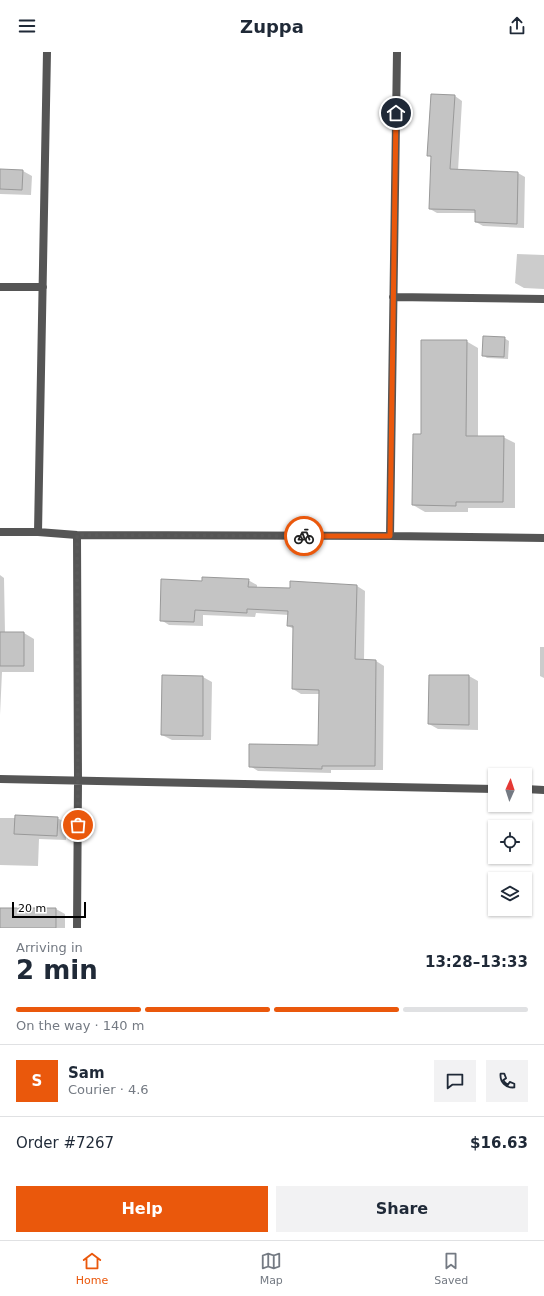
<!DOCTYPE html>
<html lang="en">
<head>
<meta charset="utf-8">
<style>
  :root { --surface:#fff; --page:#f2f2f3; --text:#1f2937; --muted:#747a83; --line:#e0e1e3; --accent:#ea580c }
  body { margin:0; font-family:"DejaVu Sans",sans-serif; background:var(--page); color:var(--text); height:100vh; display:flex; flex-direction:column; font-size:15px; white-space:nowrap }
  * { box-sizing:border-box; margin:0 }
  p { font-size:13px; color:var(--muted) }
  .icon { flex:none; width:22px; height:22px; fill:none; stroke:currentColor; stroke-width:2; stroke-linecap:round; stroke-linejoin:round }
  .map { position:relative; height:876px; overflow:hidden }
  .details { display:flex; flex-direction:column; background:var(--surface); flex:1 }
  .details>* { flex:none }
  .needle { width:26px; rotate:3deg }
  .buttons { position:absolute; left:488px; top:716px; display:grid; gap:8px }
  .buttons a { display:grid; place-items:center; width:44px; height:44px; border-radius:0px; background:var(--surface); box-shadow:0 1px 3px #0004; font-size:20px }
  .scale { position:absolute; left:12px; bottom:10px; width:74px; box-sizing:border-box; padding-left:4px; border:2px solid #000; border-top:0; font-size:11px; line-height:14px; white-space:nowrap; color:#000; -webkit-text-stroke:3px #fff; paint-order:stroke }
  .pin { position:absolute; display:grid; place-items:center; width:34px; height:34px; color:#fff; margin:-17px; border:2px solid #fff; border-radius:50%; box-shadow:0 1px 4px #0007 }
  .courier { position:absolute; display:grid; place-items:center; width:40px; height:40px; margin:-20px; border:3px solid #ea580c; border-radius:50%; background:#fff; color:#222; box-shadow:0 1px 5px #0007 }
  .summary em { font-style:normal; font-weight:800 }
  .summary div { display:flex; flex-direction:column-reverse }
  .summary { display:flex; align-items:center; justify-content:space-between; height:68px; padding:0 16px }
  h1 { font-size:26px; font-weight:800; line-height:30px }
  .bar { display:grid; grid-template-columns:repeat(4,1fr); gap:6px 4px; align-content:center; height:48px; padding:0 16px }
  .bar i { height:5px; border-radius:3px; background:var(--line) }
  .bar .current { background:var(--accent) }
  .bar p { grid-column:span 4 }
  .line { display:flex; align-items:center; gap:10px; padding:0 16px; border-top:1px solid var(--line) }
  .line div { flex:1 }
  .round { display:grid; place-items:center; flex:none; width:42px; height:42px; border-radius:0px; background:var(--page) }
  .cta { display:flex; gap:8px; margin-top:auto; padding:8px 16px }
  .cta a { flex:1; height:46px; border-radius:0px; background:var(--accent); color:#fff; font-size:16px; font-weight:800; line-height:46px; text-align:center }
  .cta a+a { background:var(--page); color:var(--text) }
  header { display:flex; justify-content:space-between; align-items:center; height:52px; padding:0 16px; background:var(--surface); font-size:18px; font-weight:800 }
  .menu { display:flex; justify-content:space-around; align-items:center; height:56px; border-top:1px solid var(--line); background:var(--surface); font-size:11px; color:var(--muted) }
  .menu a { display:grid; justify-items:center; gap:2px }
  .menu .current { color:var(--accent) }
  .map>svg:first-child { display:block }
</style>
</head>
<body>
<header><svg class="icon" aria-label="menu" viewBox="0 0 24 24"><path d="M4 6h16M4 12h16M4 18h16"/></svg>Zuppa<svg class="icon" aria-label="share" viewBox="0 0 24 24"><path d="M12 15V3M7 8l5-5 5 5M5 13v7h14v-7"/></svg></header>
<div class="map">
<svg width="544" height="876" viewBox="0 0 544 876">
  <rect width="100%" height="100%" fill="#fff"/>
  <path fill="#0003" d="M455,44l7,5 -4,70 60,2 7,4 -1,51 -41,-2 -7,-4v-9h-39l-7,-4 2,-51 -4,-3z
    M0,118l23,1 9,5 -1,19 -31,-1z
    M517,202l27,1v34l-20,-1 -9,-5z
    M504,286l5,3 -1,18 -21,-1 -4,-3z
    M466,289l12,7v89h25l12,6v65h-47v4h-43l-12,-7 9,-70z
    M0,523l4,3 1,55h19l10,6v33h-32l-2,43z
    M248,528l9,5v3l34,1 66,-3 8,5 -1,69 12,1 8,5 -1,104h-52v3l-73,-2 -8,-5 69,-20 1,-52h-19l-8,-5 1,-60 -6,-3 1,-11 -33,-2 -1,4 -52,-2v11l-34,-1 -8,-5 42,-38z
    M540,595h4v31l-4,-2z
    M469,624l9,5v49l-40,-1 -9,-5z
    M203,625l9,5 -1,58h-39l-10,-5z
    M0,766h57l10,5 -1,17 -27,-1 -1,27 -38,-1z
    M0,856l56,1 9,5v14h-65z"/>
  <path fill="#c4c4c4" stroke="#999" d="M431,42l24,1 -5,74 68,3 -1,52 -42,-2v-12l-46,-1 2,-53h-4z
    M0,117l23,1 -1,20 -22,-1z
    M483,284l22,1 -1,20 -22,-1z
    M421,288h46l-1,96h38l-1,66h-47v4l-44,-1 1,-71h8z
    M202,525l47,2 -1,8 42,1v-7l67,4 -2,74 21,1 -1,106h-53v3l-73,-2v-23l69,1 1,-55 -27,-1 1,-63h-6l1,-15 -41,-2v4l-52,-3 -1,12 -34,-1 1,-42 41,2z
    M0,580h24v34h-24z
    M162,623l41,1v60l-42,-1z
    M429,623h40v50l-41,-1z
    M15,763l43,2 -1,19 -43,-2z
    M0,856h56v20h-56z"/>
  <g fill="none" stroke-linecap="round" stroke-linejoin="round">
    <path stroke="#555" stroke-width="8" d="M0,235h43
      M393,245l151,2
      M0,480h38l39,3 313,1 154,2
      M38,480l9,-480
      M390,484l7,-484
      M0,727l495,10
      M525,737l19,1
      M77,876l1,-147 -1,-246"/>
  </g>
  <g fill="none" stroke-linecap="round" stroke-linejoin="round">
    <path stroke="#595959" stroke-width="4" stroke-dasharray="0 7.2" d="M78,773l-1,-290 227,1"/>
    <path stroke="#ea580c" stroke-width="5" d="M304,484h86l6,-423"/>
  </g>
</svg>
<div class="buttons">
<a><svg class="needle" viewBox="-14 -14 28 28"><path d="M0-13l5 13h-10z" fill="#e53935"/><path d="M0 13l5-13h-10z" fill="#747a83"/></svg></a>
<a><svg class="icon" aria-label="locate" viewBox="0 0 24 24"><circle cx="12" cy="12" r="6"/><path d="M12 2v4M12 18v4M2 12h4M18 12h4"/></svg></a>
<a><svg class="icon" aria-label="layers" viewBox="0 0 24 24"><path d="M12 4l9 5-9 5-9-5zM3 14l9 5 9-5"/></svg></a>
</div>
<div class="scale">20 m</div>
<div class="pin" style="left:78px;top:773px;background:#ea580c"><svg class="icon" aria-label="bag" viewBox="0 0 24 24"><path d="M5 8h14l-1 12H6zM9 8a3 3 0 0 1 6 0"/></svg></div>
<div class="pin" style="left:396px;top:61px;background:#1f2937"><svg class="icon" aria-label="home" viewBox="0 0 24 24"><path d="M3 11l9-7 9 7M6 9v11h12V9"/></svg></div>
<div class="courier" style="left:304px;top:484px"><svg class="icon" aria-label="bike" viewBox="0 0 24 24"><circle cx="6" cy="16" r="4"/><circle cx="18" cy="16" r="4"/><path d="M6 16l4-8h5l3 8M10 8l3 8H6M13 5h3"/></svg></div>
</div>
<section class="details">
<div class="summary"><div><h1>2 min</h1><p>Arriving in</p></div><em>13:28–13:33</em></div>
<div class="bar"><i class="current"></i><i class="current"></i><i class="current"></i><i></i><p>On the way · 140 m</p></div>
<div class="line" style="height:72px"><b class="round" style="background:var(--accent);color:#fff">S</b><div><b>Sam</b><p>Courier · 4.6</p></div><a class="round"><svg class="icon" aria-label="chat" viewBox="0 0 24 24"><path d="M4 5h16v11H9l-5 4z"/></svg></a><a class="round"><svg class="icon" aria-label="phone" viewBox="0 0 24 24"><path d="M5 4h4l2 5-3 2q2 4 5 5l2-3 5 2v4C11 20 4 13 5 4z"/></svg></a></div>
<div class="line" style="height:52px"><div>Order #7267</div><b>$16.63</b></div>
<div class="cta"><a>Help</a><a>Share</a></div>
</section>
<nav class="menu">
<a class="current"><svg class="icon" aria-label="home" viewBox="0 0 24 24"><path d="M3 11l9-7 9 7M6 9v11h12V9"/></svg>Home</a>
<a><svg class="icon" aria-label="map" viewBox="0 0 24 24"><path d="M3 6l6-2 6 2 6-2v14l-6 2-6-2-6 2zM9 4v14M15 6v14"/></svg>Map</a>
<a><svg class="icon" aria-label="saved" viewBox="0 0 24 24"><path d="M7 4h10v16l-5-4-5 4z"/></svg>Saved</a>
</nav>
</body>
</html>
